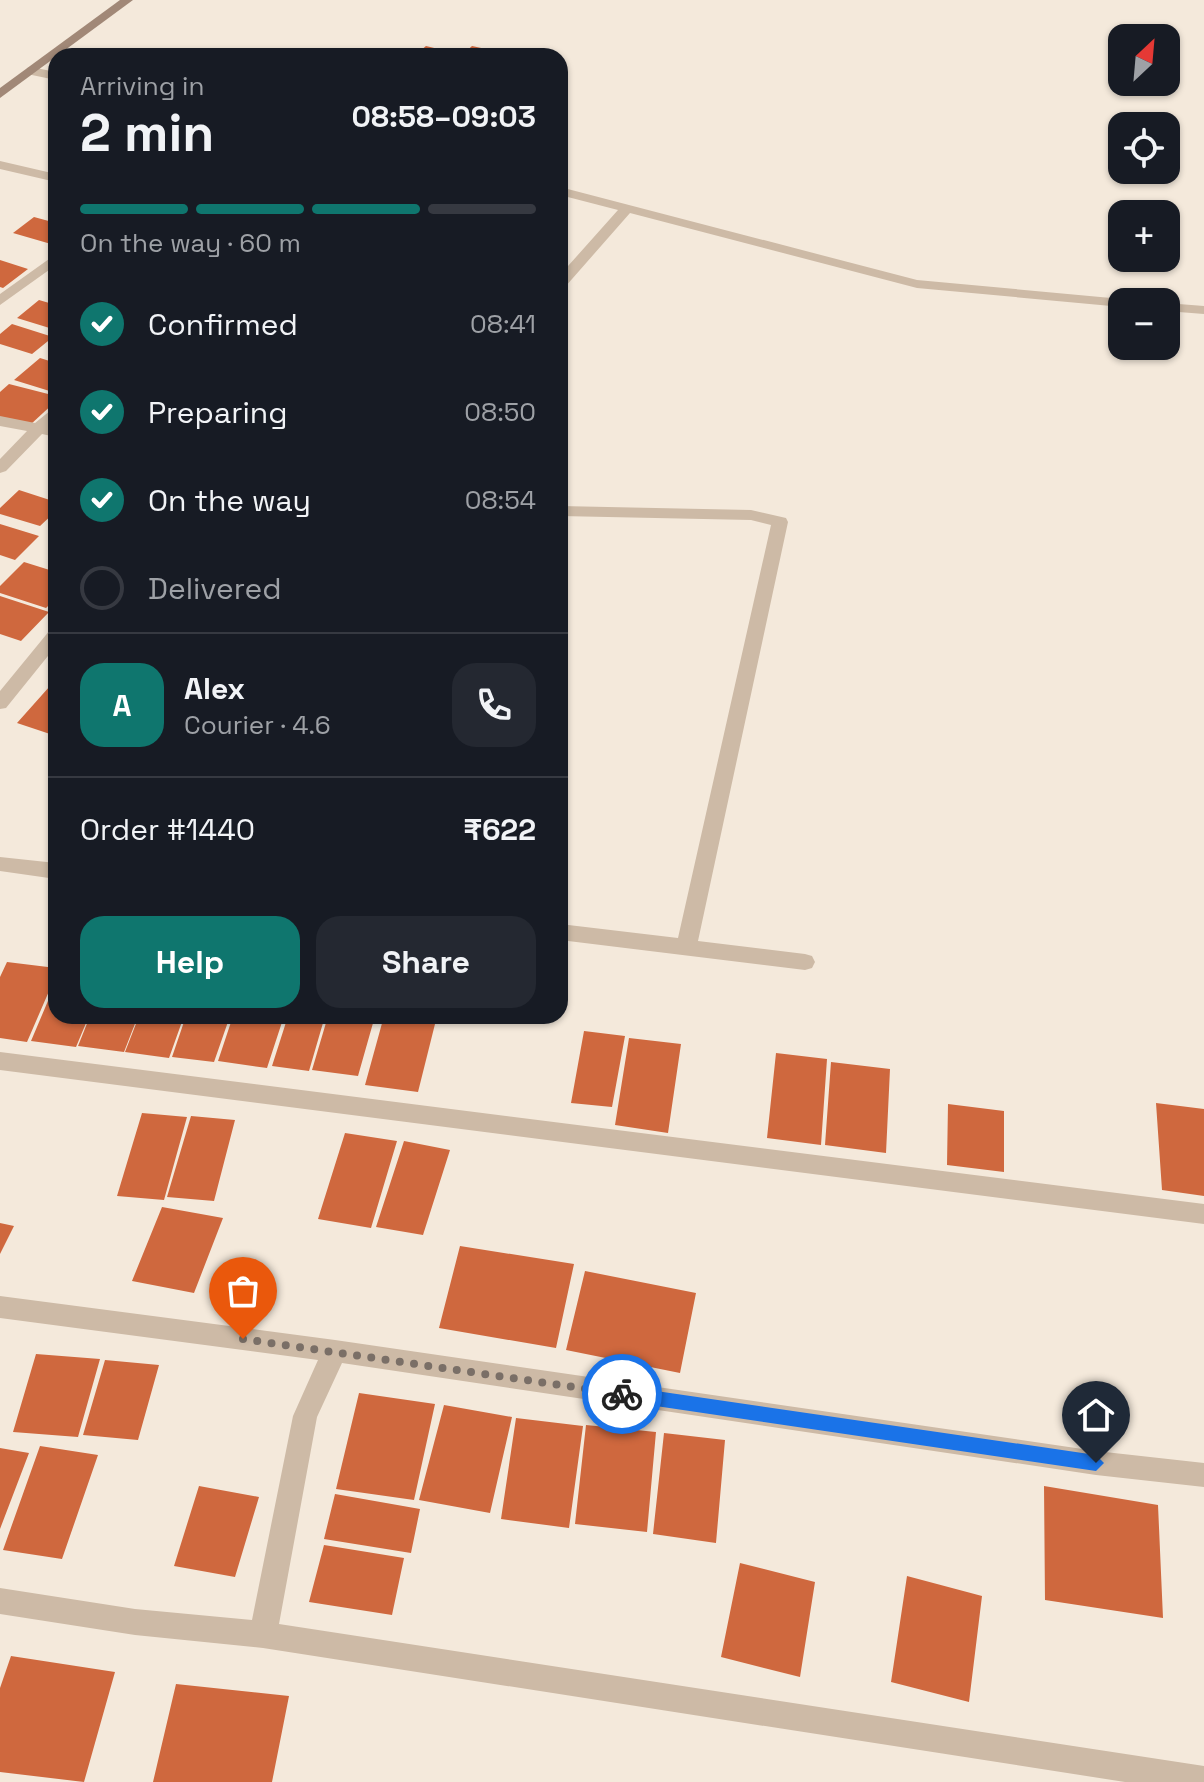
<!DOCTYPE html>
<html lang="en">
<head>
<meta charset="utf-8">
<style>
  :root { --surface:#171b24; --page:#242831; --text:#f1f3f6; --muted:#9ea1a6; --line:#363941; --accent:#0f766e }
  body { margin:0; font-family:"Space Grotesk",sans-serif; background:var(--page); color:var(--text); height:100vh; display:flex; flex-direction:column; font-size:30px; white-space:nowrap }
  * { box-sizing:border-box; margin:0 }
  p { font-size:26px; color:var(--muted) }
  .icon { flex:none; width:44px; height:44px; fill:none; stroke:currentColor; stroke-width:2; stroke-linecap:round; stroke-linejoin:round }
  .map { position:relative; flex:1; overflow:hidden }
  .side { position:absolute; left:48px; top:48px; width:520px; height:976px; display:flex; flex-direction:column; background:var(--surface); border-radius:24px; box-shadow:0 2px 6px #0004 }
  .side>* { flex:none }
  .needle { width:52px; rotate:26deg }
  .controls { position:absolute; left:1108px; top:24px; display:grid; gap:16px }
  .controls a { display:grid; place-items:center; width:72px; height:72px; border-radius:16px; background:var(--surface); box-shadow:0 2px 6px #0004; font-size:40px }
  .pin { position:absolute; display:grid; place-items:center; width:68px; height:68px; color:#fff; margin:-82px -34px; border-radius:50% 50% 50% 0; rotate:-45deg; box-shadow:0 0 8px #0007 }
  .pin .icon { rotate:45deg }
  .courier { position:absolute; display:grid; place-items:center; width:80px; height:80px; margin:-40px; border:6px solid #1a73e8; border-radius:50%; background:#fff; color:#222; box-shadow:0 2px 10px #0007 }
  .head em { font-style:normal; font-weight:800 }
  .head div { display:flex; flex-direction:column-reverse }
  .head { display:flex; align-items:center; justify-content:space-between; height:136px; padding:0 32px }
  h1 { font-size:52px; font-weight:800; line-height:60px }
  .bar { display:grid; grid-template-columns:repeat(4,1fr); gap:12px 8px; align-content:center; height:96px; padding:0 32px }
  .bar i { height:10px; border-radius:6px; background:var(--line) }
  .bar .active { background:var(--accent) }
  .bar p { grid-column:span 4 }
  .line { display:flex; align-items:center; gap:20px; padding:0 32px; border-top:2px solid var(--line) }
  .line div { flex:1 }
  .round { display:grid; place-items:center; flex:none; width:84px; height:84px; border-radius:24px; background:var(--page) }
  ol { padding:0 32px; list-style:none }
  li { display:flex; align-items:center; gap:24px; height:88px }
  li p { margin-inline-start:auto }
  li .icon { padding:8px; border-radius:50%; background:var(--accent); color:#fff; stroke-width:4 }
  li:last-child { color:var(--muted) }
  li i { width:44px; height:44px; border:4px solid var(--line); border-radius:50% }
  .primary-button { display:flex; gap:16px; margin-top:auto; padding:16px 32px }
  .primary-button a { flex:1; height:92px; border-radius:24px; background:var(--accent); color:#fff; font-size:32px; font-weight:800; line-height:92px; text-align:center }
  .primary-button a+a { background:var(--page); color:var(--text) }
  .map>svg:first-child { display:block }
</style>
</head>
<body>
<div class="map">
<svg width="1204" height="1782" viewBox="0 0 1204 1782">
  <rect width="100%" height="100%" fill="#f4e9db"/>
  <path fill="#cf683e" d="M426,46l33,8 -45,2z
    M472,46l37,8 -48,2z
    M34,217l22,6v17l-5,4 -38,-11z
    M0,260l28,9 -25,19 -3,-1z
    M39,300l17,5v25l-39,-12z
    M12,324l41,13 -21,17 -32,-10v-10z
    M40,358l16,5v30l-42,-13z
    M9,384l47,12v5l-26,24 -30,-8v-25z
    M19,490l37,12v9l-16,15 -40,-12v-6z
    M0,524l39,12 -24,24 -15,-5z
    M24,562l32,10v26l-10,10 -46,-15v-7z
    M0,596l49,16 -28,29 -21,-7z
    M50,686l6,2v48l-39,-13z
    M7,962l49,6v7l-29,67 -27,-4v-61z
    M56,982v34h33l-13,31 -45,-6z
    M90,1016h48l-14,36 -46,-6z
    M139,1016h45l-15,42 -44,-6z
    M186,1016h44l-16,46 -42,-5z
    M233,1016h51l-17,52 -49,-7z
    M288,1016h37l-16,55 -37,-5z
    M328,1016h47l-17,60 -46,-6z
    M384,1016h53l-19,76 -53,-7z
    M584,1031l41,5 -13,71 -41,-4z
    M629,1038l52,6 -13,89 -53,-8z
    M776,1053l51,6 -6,86 -54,-7z
    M831,1062l59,7 -4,84 -61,-8z
    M1156,1103l48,6v87l-42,-6z
    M948,1104l56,7v61l-57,-7z
    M142,1113l45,4 -23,83 -47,-4z
    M191,1116l44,4 -21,81 -47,-4z
    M345,1133l52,8 -26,87 -53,-9z
    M404,1141l46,9 -27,85 -47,-8z
    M162,1207l61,11 -29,75 -62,-12z
    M0,1223l14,3 -14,28z
    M460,1246l114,18 -18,84 -117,-20z
    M585,1271l111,22 -16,80 -114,-23z
    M36,1354l64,5 -22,78 -65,-5z
    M105,1360l54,5 -21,75 -55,-5z
    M359,1393l76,11 -21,96 -78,-11z
    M444,1405l68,12 -22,96 -71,-13z
    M516,1418l67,8 -14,102 -68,-9z
    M586,1425l70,7 -9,100 -72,-8z
    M664,1433l61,7 -9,103 -63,-9z
    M40,1446l58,9 -36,104 -59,-9z
    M0,1448l29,5 -29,76z
    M199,1486l60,11 -24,80 -61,-11z
    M1044,1486l114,19 5,113 -118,-18z
    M335,1494l85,15 -9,44 -87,-14z
    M324,1545l80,13 -12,57 -83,-13z
    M740,1563l75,19 -15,95 -79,-20z
    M907,1576l75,20 -13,106 -78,-20z
    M11,1656l104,16 -31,110 -84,-10v-84z
    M176,1684l113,12 -17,86h-119z"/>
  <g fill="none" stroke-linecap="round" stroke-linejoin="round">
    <path fill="#cdbaa6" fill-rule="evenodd" d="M31,67l25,5v8l-29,-6v-6z
      M0,161l56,13v8l-56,-13z
      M560,187l357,93 205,19 7,3h-7v5l-205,-19 -287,-75 -65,74 -5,1v-13l58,-65 -58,-15z
      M56,254v11l-56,40v-11z
      M1166,303l38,3v8l-38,-3z
      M56,406v14l-6,6 6,1v10l-14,-3 -36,37 -6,2v-14l27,-28 -27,-5v-10l35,7z
      M560,506l191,4 35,8 2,4 -90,419 107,13 7,2 3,6 -3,6 -7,2 -245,-30v-16l118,14 93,-413 -20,-5 -191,-4z
      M56,628v18l-50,62 -6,1v-18l50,-61z
      M0,857l56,6v16l-56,-8z
      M0,1052l1204,152v20l-1204,-154z
      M0,1296l335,44 761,111 108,12v24l-108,-12 -754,-112 -25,54 -38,207 925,142v16h-79l-862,-134 -128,-13 -135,-21v-26l135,21 117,11 41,-204 25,-56 -318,-42z"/>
    <path fill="#a18877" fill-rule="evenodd" d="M120,0h13l-133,98v-10z"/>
  </g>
  <path fill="#1a73e8" d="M622,1386l474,69 8,8 -8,8 -474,-70 -8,-7z"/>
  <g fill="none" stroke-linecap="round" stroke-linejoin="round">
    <path stroke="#7a6f67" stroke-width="8" stroke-dasharray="0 14.4" d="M243,1339l379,55"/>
  </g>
</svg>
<div class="controls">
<a><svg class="needle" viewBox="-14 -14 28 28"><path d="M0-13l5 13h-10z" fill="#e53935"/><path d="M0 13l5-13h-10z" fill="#9ea1a6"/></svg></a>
<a><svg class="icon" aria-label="locate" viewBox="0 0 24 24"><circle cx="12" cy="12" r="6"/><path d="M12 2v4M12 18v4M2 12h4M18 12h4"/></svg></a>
<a>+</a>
<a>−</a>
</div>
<div class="pin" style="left:243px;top:1339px;background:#ea580c"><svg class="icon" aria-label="bag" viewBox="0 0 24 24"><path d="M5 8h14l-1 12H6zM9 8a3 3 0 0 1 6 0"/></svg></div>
<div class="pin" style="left:1096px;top:1463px;background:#1f2937"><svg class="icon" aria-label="home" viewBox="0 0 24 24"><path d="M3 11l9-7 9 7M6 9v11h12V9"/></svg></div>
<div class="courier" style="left:622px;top:1394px"><svg class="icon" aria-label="bike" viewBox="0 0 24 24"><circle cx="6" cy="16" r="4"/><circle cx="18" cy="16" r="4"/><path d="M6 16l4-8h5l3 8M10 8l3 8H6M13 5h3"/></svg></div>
<section class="side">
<div class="head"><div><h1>2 min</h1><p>Arriving in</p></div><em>08:58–09:03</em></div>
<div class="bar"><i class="active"></i><i class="active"></i><i class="active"></i><i></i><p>On the way · 60 m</p></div>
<ol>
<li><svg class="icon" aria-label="check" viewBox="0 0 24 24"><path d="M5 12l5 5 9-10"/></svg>Confirmed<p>08:41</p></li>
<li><svg class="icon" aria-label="check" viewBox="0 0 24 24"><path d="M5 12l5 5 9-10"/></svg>Preparing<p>08:50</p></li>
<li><svg class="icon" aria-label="check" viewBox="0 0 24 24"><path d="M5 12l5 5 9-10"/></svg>On the way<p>08:54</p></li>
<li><i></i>Delivered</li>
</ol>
<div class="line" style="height:144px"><b class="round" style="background:var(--accent);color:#fff">A</b><div><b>Alex</b><p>Courier · 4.6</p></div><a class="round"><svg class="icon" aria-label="phone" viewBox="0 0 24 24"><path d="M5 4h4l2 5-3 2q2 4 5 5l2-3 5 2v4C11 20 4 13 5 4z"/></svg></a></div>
<div class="line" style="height:104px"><div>Order #1440</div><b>₹622</b></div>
<div class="primary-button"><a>Help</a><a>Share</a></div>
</section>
</div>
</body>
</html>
